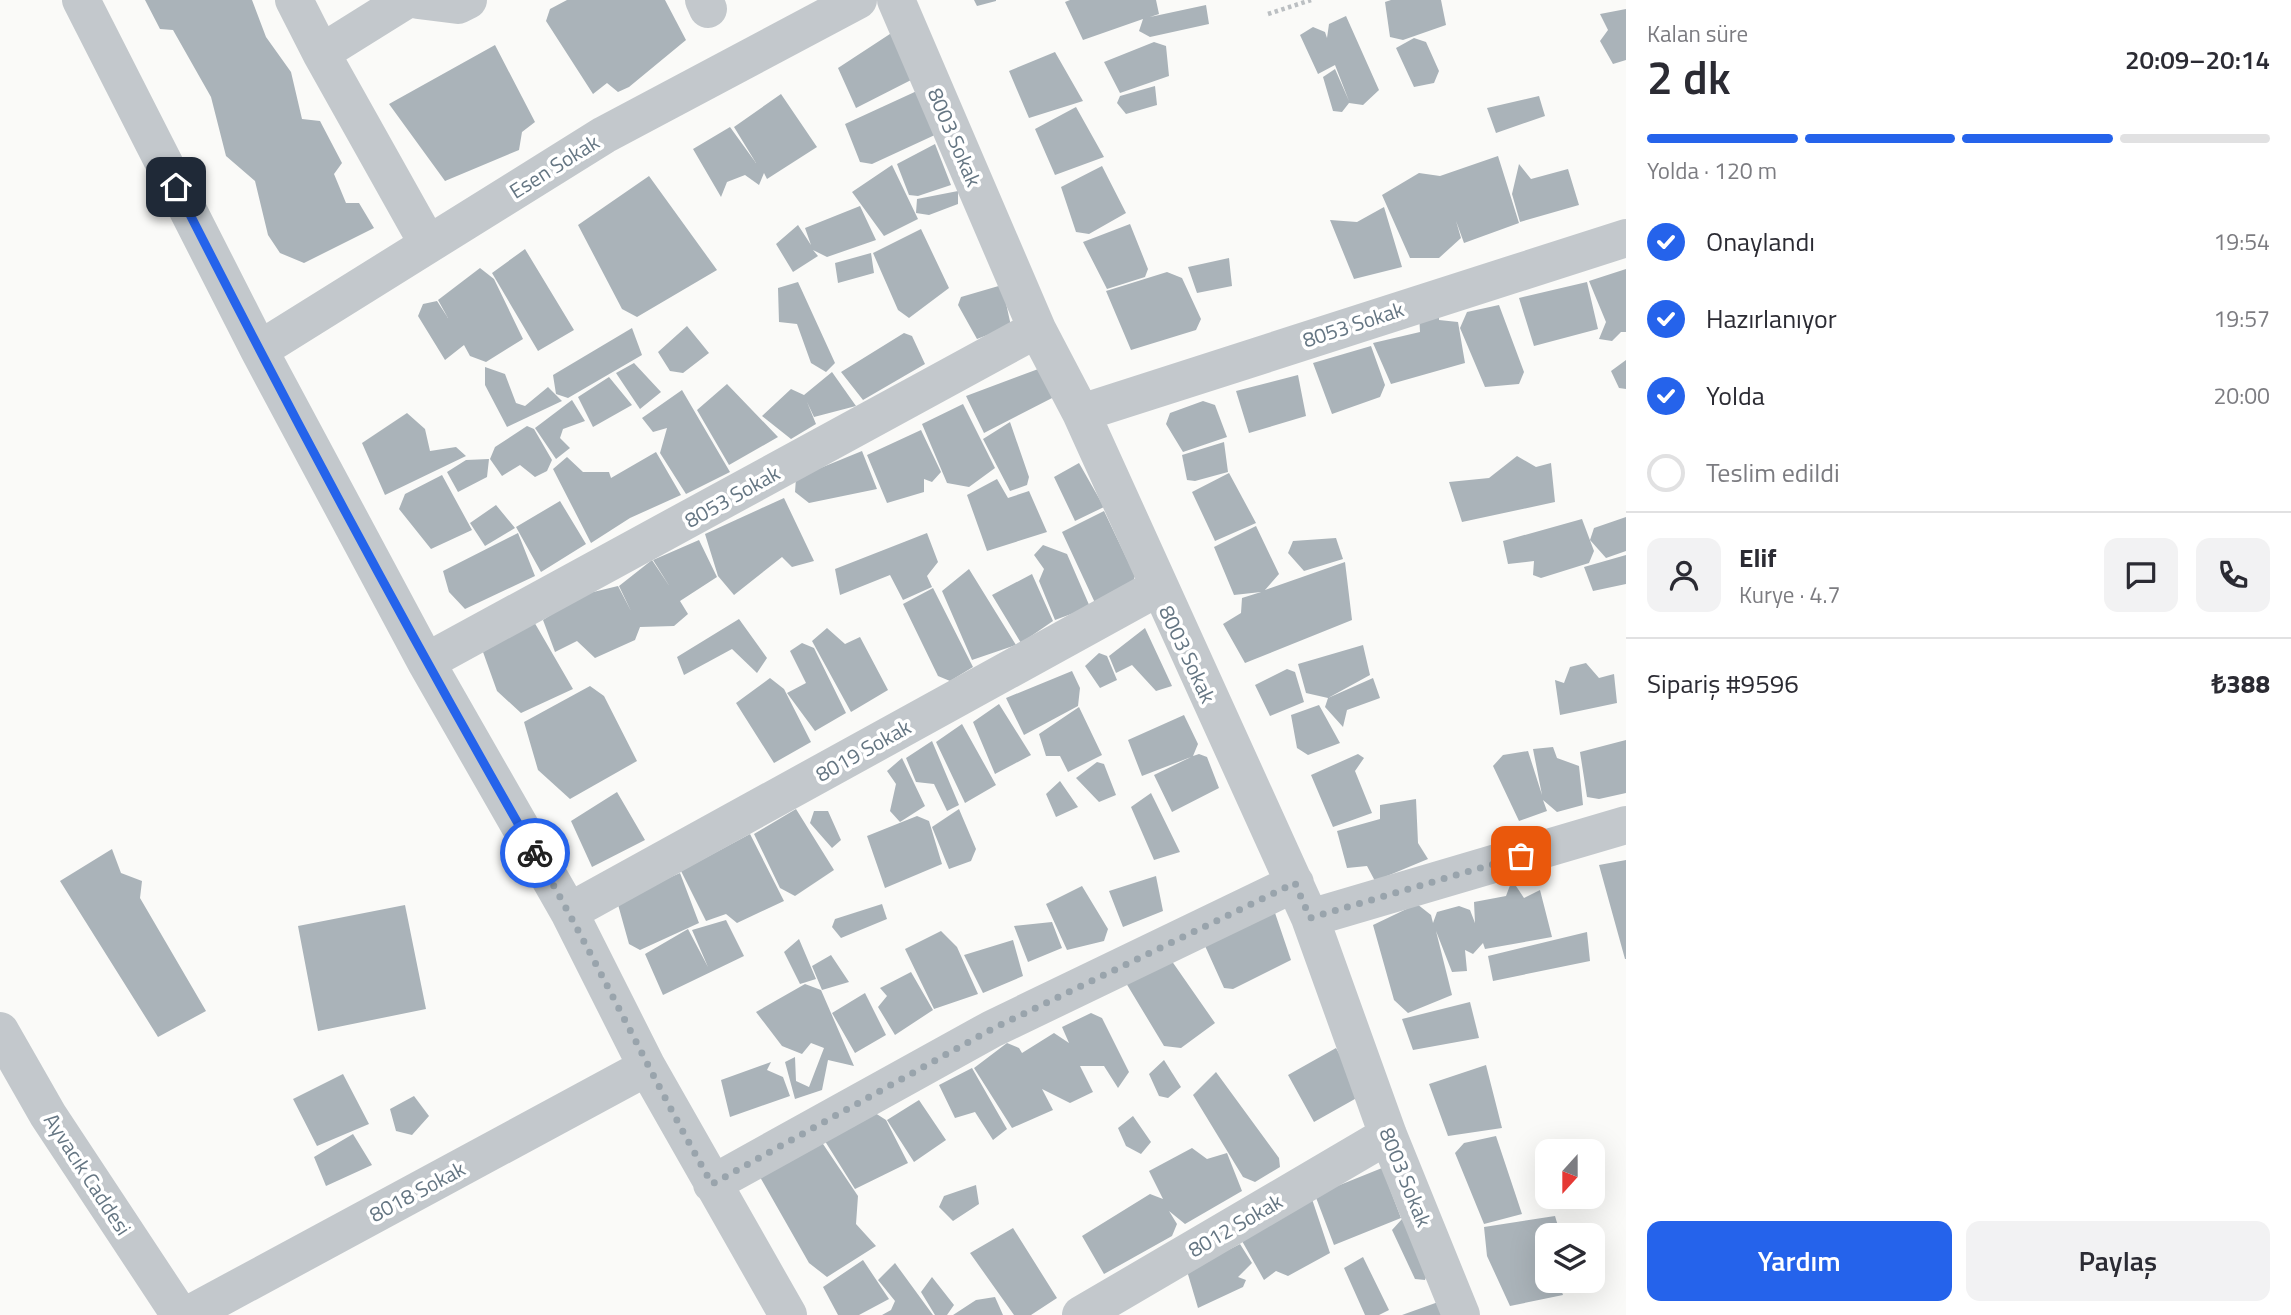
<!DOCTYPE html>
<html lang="tr">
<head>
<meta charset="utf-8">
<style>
  :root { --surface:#fff; --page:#f2f2f3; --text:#2b2b33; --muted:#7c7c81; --line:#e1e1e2; --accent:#2563eb }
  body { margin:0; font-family:"Titillium Web",sans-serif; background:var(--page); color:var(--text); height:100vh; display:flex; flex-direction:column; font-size:26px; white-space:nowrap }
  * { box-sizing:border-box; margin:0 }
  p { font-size:23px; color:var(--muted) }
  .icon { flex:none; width:38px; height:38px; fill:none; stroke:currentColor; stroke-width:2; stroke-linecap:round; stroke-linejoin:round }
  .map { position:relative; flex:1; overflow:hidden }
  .drawer { display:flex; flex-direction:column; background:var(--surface); width:665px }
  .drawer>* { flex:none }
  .needle { width:46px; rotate:201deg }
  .fabs { position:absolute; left:1535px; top:1139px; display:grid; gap:14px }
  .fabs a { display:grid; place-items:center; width:70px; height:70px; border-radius:14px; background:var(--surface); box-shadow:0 7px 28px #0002; font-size:35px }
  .pin { position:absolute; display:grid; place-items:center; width:60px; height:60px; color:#fff; margin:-30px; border-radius:14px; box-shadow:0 4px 10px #0006 }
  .courier { position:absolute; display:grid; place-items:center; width:70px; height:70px; margin:-35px; border:5px solid #2563eb; border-radius:50%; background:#fff; color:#222; box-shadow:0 2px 9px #0007 }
  .summary em { font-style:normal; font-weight:600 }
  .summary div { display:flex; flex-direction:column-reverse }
  .summary { display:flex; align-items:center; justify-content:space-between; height:119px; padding:0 21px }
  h1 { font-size:46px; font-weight:600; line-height:52px }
  .bar { display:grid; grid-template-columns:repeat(4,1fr); gap:10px 7px; align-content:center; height:84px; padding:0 21px }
  .bar i { height:9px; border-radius:5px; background:var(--line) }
  .bar .current { background:var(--accent) }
  .bar p { grid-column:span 4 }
  .line { display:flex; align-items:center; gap:18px; padding:0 21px; border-top:2px solid var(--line) }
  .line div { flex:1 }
  .round { display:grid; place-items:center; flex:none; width:74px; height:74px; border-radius:14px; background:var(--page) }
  ol { padding:0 21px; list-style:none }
  li { display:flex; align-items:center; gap:21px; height:77px }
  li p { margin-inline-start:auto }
  li .icon { padding:7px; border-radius:50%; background:var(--accent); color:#fff; stroke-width:4 }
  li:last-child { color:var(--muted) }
  li i { width:38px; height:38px; border:4px solid var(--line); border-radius:50% }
  .cta { display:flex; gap:14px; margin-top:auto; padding:14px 21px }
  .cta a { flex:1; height:80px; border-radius:14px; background:var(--accent); color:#fff; font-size:28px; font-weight:600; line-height:80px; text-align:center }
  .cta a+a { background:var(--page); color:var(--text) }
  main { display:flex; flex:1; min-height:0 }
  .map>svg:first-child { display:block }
</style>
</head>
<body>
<main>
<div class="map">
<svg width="1626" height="1315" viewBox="0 0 1626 1315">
  <rect width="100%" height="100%" fill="#fafaf8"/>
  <path fill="#aab3b9" d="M145,0h107l14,37 25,35 11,47 18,2 22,42 -8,11 12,29h13l15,25 -70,35 -24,-10 -12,-18 -13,-54 -29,-25 -15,-59 -38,-67 -13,-1z
    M567,0h98l21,40 -57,47 -11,5 -11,-9 -14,11 -47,-73 4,-12z
    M974,0h22v1l-19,5z
    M1070,0h86l3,14 -9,3 56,-12 3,19 -59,13 -11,-6 4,-12 -60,21 -18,-38z
    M1391,0h50l5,25 -43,15 -13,-3 -5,-35z
    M1626,9v51l-13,4 -13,-23 8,-11 -8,-16z
    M1346,16l33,74 -16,15 -14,-2 -7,9 -9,-1 -10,-34 12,-8 14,32 -14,-36 -17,9 -18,-39 13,-8 12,5 2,6 2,-14z
    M893,32l22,46 -59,30 -18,-40z
    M1414,38l12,4 13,29 -5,12 -20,4 -18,-39z
    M1154,42l12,4 3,30 -49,17 -16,-31z
    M495,45l40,77 -13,10 -3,18 -74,31 -56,-77z
    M1055,52l28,49 -54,17 -20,-47z
    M1155,86l2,19 -31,9 -9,-11 3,-7z
    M919,90l18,44 -65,30 -12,-2 -15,-38z
    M781,94l36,53 -50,32 -3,-6 -5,12 -14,-10 -18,7 -6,15 -28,-48 37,-22 26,36 -22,-36z
    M1539,96l6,20 -49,17 -9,-25z
    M1076,107l28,50 -49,18 -20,-46z
    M935,144l16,41 -33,11 -9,-1 -12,-31z
    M1498,156l21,67 -55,20 -8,-22 5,17 -22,20h-29l-28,-63 37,-22 21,3z
    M1519,164l12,15 37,-10 11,36 -59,17 -8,-28z
    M892,165l26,54 -34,17 -32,-44z
    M1102,166l24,47 -37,21 -13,-2 -15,-45z
    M649,176l68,94 -80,47 -15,-8 -44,-84z
    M958,191v13l-29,11 -13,-2 1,-14z
    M860,206l16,34 -49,17 -14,-7 5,6 -25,16 -17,-28 22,-19 13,20 -6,-17z
    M1384,207l18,60 -48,12 -24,-59 27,2z
    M1130,224l18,45 -3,8 -38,12 -24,-47z
    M921,229l28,59 -40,30 -11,-8 -25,-57z
    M525,249l49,81 -36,21 -46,-78z
    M871,253l3,20 -36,10 -3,-20z
    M1229,258l3,28 -35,7 -9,-26z
    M480,268l14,11 29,60 -37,23 -16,-6 -6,-11 -19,15 -27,-44 5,-12 14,-3 11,17 -10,-18z
    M1626,269v63h-5l-9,9 -13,-2 7,-17 -17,-41z
    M1167,272l15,6 19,41 -5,11 -65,20 -25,-59z
    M798,282l37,81 -9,9 -15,-9 -14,-39 -18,-2 -1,-34z
    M1587,282l11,47 -64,17 -15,-48z
    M1002,285l9,41 -34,13 -19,-34 3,-8z
    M1499,305l25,67 -5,12 -34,3 -25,-59 7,-16z
    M1439,306v14l19,2 7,41 -74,21 -18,-41 47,-11 -1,-19z
    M687,326l22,27 -26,20 -13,-2 -12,-19z
    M632,328l10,27 -74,43 -12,-4 -3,-19z
    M904,333l8,3 13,28 -62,36 -22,-28z
    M1371,346l14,39 -5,12 -48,17 -19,-51z
    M1626,360v29l-7,-1 -8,-17z
    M634,363l27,29 -21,17 -24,-36z
    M1049,365l7,31 -72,37 -18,-37z
    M485,367l20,7 11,29 9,3 23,-19 14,14 -55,26 -22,-42z
    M832,372l24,34 -42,11 -7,-15 9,22 -25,15 -29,-23 29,-27 13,6z
    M1298,375l8,41 -57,17 -13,-42z
    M609,377l23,28 -39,22 -15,-30z
    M727,384l51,53 -49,28 -32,-55z
    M682,390l48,82 -44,22 -26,-41 7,-25 -14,4 -11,-14z
    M572,400l13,21 -22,8 -3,9 10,10 -14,11 -21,-31z
    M1203,401l12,4 12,32 -44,15 -17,-28 4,-11z
    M963,404l32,64 -26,19 -22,-4 -25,-59z
    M407,413l18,16 5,22 26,-4 10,9 -81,39 -23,-52z
    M1010,422l19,55 -2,8 -17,6 -27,-52z
    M527,426l7,3 18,31 -5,11 -12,6 -15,-12 -18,11 -12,-17 5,-12z
    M921,430l20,42 -9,10 -8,-3v13l-37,11 -20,-48z
    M1224,442l4,30 -33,9 -8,-1 -5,-25z
    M862,451l15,38 -68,14 -14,-11 1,-14z
    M656,452l25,43 -51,23 -39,25 -38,-74 14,-12 16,15h26l2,6z
    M1517,456l19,11 15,-4 4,39 -93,20 -13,-40 40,-4z
    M489,459l-2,18 -29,15 -11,-20 19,-12z
    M1079,463l25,44 -29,14 -21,-44z
    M1229,473l27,50 -41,18 -23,-49z
    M442,475l30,55 -41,19 -32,-40 6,-15z
    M997,479l11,19 21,-7 18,41 -60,19 -20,-56z
    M784,498l30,63 -22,6 -10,-10 -48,38 -16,-19 -13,-42z
    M560,501l26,43 -45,28 -25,-45z
    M496,505l19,23 -30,18 -15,-23z
    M1104,511l31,65 -4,12 -35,17 -34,-73z
    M1626,517v34l-20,7 -16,-18 4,-12z
    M1582,519l12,32 -5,12 -48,15 -8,-3 1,-14 -26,3 -5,-23z
    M1256,526l23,48 -14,16 80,-28 7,58 -107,43 -22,-39 18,-11 1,-15 19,-6 -27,3 -20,-48z
    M518,533l17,43 -70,33 -16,-17 -6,-21z
    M927,533l11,29 -11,14 5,11 -29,13 -13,-25 -50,20 -5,-26z
    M1336,538l7,21 -39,12 -16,-18 5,-12z
    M699,540l18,37 -37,24 8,13 -14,12 -34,1 -5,13 -40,18 -18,-17 -22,11 -12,-32 38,-25 37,-9 13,25 -12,-25 33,-26 18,27 -17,-27z
    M1043,545l24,9 23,53 -35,13 -16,-39 5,-12 -10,-14z
    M1626,555v29l-33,7 -9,-24z
    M969,569l47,76 -44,15 -30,-69z
    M1032,574l21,47 -32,22 -29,-48z
    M933,588l40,79 -23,14 -12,-5 -35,-72z
    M739,619l28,39 -10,15 -25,-24 -48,26 -7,-18z
    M533,620l40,69 -52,24 -24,-22 -14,-39z
    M827,628l18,16 15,-7 28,53 -37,22 -39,-71z
    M1145,628l27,58 -16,5 -24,-26 -16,8 -7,-17z
    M802,643l12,5 32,65 -31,18 -28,-38 19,-10 -16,-32z
    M1363,645l7,30 -42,23 -22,-5 -8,-29z
    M1099,653l8,3 10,24 -17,8 -15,-22z
    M1586,663l13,15 15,-4 3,29 -57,12 -5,-35 9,3 6,-16z
    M1287,669l8,3 9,30 -34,14 -15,-31z
    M1072,671l8,17 -2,18 -54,29 -18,-37z
    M770,678l14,11 27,53 -37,21 -38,-60z
    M1373,678l7,20 -33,12 -4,17 -18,-20 3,-9z
    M590,686l14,10 33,65 -67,38 -32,-29 -14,-48z
    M999,704l32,51 -36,19 -22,-52z
    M1319,705l21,38 -32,12 -11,-7 -6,-33z
    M1079,707l23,48 -34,17 -8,-16h-14l-7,-22z
    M1184,715l14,29 -5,12 6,-2 8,3 12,31 -47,24 -18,-37 37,-18 -49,19 -14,-36z
    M962,724l34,61 -31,18 -29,-61z
    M1626,740v53l-27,6 -12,-2 -7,-45z
    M932,741l27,64 -12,6 -13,-27 -18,-2 -10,-24z
    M1553,747l4,11 22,8 4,39 -26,7 -14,-12 4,11 -28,10 -26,-55 10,-11 25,-4 14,44 -9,-46z
    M1358,754l6,4 -9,13 17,42 -39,14 -22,-52z
    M902,758l23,48 -25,16 -10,-11 6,-27 -9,-13z
    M1097,762l7,2 12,31 -17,7 -23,-24z
    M1060,781l18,26 -22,10 -10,-23z
    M617,792l28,48 -53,27 -21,-46z
    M1151,793l29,59 -26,8 -23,-53z
    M1416,799l2,44 10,16 -53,22 -8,-15 -20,2 -10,-37 43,-12v-14z
    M796,809l38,61 -39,26 -15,-8 -26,-54z
    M959,809l17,40 -5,12 -22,8 -17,-42z
    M814,811h14l13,29 -9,8 -22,-25z
    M917,816l12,5 13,43 -57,24 -18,-52z
    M750,834l34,67 -47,22 -11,-9 -20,7 -25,-50z
    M112,849l9,24 21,8 -2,17 66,113 -48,26 -98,-156z
    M1626,860v99h-1l-26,-94z
    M680,873l19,50 -59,27 -11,-6 -12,-43z
    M1156,876l7,35 -40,16 -14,-36z
    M1512,880l12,18 16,-8 12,47 -67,12 -2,-6 -10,11 -8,-4 2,21 -15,1 -16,-41 16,64 -44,18 -14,-13 -21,-75 44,-21 14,11 2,8 4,-11 22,-6 11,4 5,13 -1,-21 32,-6z
    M1082,886l26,43 -4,12 -37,9 -21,-46z
    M882,904l5,15 -46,19 -9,-11 3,-8z
    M405,905l21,104 -108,22 -20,-105z
    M1273,907l18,53 -58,29 -9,-1 -23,-51z
    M726,920l18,36 -81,39 -18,-41 43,-25 20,38 -16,-37z
    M1052,922l10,26 -34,14 -14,-36z
    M941,931l16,16 21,47 -44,15 -29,-60z
    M1587,932l3,29 -97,20 -5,-25z
    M799,939l17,40 -16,5 -16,-32z
    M1013,940l10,36 -40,17 -19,-38z
    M831,955l18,27 -27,8 -10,-24z
    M1169,957l46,66 -34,25 -17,-2 -38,-63z
    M911,972l22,38 -38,25 -17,-28 9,-11 -7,-8z
    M805,984l16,6 33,76 -26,-6 -6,30 -27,9 -10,-37 10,-5 1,24 13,6 15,-39 -13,-5 -9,11 -20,-8 -26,-34z
    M865,993l21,42 -31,18 -23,-40z
    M1470,1002l9,36 -66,12 -11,-31z
    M1091,1013l11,5 27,54 -11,16 -14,-22h-24l13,26 -23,11 -28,-14 11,21 -41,18 -38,-60 33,-25 12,5 3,5 32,-20 15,10 -7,-16z
    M1336,1048l26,47 -48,27 -26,-47z
    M1164,1060l17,27 -13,11 -9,-2 -10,-22z
    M771,1062l-4,8 16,7 7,19 -60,21 -9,-37z
    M1486,1065l16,63 -54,8 -19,-52z
    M972,1068l35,61 -14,11 -18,-28 -20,6 -16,-33z
    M1216,1072l63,86 1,9 -25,15 -12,-5 -50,-82z
    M343,1074l26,50 -52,22 -24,-47z
    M414,1096l15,20 -17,19 -16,-4 -6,-22z
    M919,1100l27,40 -32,22 -27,-42z
    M872,1111l14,9 22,43 -53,26 -32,-51z
    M1133,1116l18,26 -10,12 -15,-8 -8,-18z
    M353,1134l19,31 -46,21 -12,-29z
    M1496,1136l26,78 -38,10 -29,-71 9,-10z
    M819,1138l39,58 -2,28 20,22 -49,31 -18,-14 -49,-86z
    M1192,1148l15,11 20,-6 15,38 -57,33 -16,-13 8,13 -5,12 -68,38 -22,-38 68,-42 13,5 -14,-28z
    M1382,1168l19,50 -67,27 -19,-50z
    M976,1185l3,19 -26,17 -14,-14 5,-11z
    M1312,1199l18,54 -42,23 -12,-5 -12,9 -22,-39z
    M1555,1216l6,20h-14v45h11l5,14 -53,11 -23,-50 -3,-29z
    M1402,1219l26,53 -3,8 -10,-1 -23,-49z
    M1013,1228l44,70 -26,17h-17l-44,-62z
    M1240,1244l12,19 -14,14 8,3 -3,7 -45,21 -11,-37z
    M1363,1257l26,53 -10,5h-14l-21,-47z
    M863,1260l26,39 -30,16h-21l-15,-28z
    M895,1263l38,52h-51l9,-5 4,-9 -17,-21z
    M932,1277l22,28 -7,10h-12l-14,-23z
    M995,1297l8,18h-50l23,-15z
    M1441,1301l5,14h-44z"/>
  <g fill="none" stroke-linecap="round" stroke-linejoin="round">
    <path stroke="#bbbfc2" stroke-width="4.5" stroke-dasharray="3.5 3.5" stroke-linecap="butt" d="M1268,14l43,-14"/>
    <path stroke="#c3c8cc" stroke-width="38" d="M81,0l178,350 167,312 143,250 78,155 141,248
      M294,0l27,53
      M406,0l-85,53 107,191
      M418,0l40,5 10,-5
      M704,0l4,9
      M896,0l141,329 44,84 229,505 78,217 73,180
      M259,350l345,-215 254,-135
      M1081,413l545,-175
      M426,662l611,-333
      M569,912l588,-324
      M1310,918l316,-93
      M0,1031l48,84 132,200
      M712,1184l280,-155 303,-146
      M188,1315l459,-248
      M1081,1315l307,-180"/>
  </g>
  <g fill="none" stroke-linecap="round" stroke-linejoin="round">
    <path stroke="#99a4ac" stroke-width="7" stroke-dasharray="0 12.6" d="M535,853c63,108 115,222 177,331l280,-155 303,-146 15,35 211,-62"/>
    <path stroke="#2563eb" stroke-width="9" d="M176,187c114,225 233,447 359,666"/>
  </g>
  <g text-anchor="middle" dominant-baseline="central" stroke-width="7" stroke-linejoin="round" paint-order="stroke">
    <g font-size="21" fill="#657683" stroke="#fff">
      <text transform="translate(955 137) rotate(67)">8003 Sokak</text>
      <text transform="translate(554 166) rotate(-32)">Esen Sokak</text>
      <text transform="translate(1353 324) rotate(-18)">8053 Sokak</text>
      <text transform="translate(732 496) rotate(-29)">8053 Sokak</text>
      <text transform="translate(1188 654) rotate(65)">8003 Sokak</text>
      <text transform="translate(863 750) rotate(-29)">8019 Sokak</text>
      <text transform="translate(88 1174) rotate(57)">Ayvacık Caddesi</text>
      <text transform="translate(1406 1177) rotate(68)">8003 Sokak</text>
      <text transform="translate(417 1191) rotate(-28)">8018 Sokak</text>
      <text transform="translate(1235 1225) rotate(-30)">8012 Sokak</text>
    </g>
  </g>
</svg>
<div class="fabs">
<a><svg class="needle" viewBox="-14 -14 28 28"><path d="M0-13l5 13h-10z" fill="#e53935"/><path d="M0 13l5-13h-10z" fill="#7c7c81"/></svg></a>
<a><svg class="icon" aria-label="layers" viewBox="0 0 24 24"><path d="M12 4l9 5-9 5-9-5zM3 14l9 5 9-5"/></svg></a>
</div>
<div class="pin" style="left:1521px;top:856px;background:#ea580c"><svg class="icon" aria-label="bag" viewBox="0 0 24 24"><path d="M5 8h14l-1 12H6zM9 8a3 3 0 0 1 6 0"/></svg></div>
<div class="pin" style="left:176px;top:187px;background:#1f2937"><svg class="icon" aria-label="home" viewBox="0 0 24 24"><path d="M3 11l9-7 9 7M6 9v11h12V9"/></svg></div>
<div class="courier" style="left:535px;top:853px"><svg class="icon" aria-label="bike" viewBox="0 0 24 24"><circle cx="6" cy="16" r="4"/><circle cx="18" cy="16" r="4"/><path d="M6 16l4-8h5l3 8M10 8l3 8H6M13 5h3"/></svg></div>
</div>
<section class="drawer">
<div class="summary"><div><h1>2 dk</h1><p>Kalan süre</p></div><em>20:09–20:14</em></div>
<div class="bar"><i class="current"></i><i class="current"></i><i class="current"></i><i></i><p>Yolda · 120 m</p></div>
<ol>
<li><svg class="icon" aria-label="check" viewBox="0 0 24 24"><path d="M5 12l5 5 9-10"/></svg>Onaylandı<p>19:54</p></li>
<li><svg class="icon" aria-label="check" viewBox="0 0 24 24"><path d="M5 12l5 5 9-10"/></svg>Hazırlanıyor<p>19:57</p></li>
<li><svg class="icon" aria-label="check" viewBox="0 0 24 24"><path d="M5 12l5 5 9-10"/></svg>Yolda<p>20:00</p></li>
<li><i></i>Teslim edildi</li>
</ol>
<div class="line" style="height:126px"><a class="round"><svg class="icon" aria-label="person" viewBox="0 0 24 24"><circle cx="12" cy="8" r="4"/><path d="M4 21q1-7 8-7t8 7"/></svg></a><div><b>Elif</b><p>Kurye · 4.7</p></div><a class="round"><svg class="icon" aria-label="chat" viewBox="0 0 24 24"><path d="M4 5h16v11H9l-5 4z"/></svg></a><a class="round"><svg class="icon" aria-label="phone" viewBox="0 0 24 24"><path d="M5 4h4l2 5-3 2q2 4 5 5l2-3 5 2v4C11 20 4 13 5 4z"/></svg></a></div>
<div class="line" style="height:91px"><div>Sipariş #9596</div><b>₺388</b></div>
<div class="cta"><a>Yardım</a><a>Paylaş</a></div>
</section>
</main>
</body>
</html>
